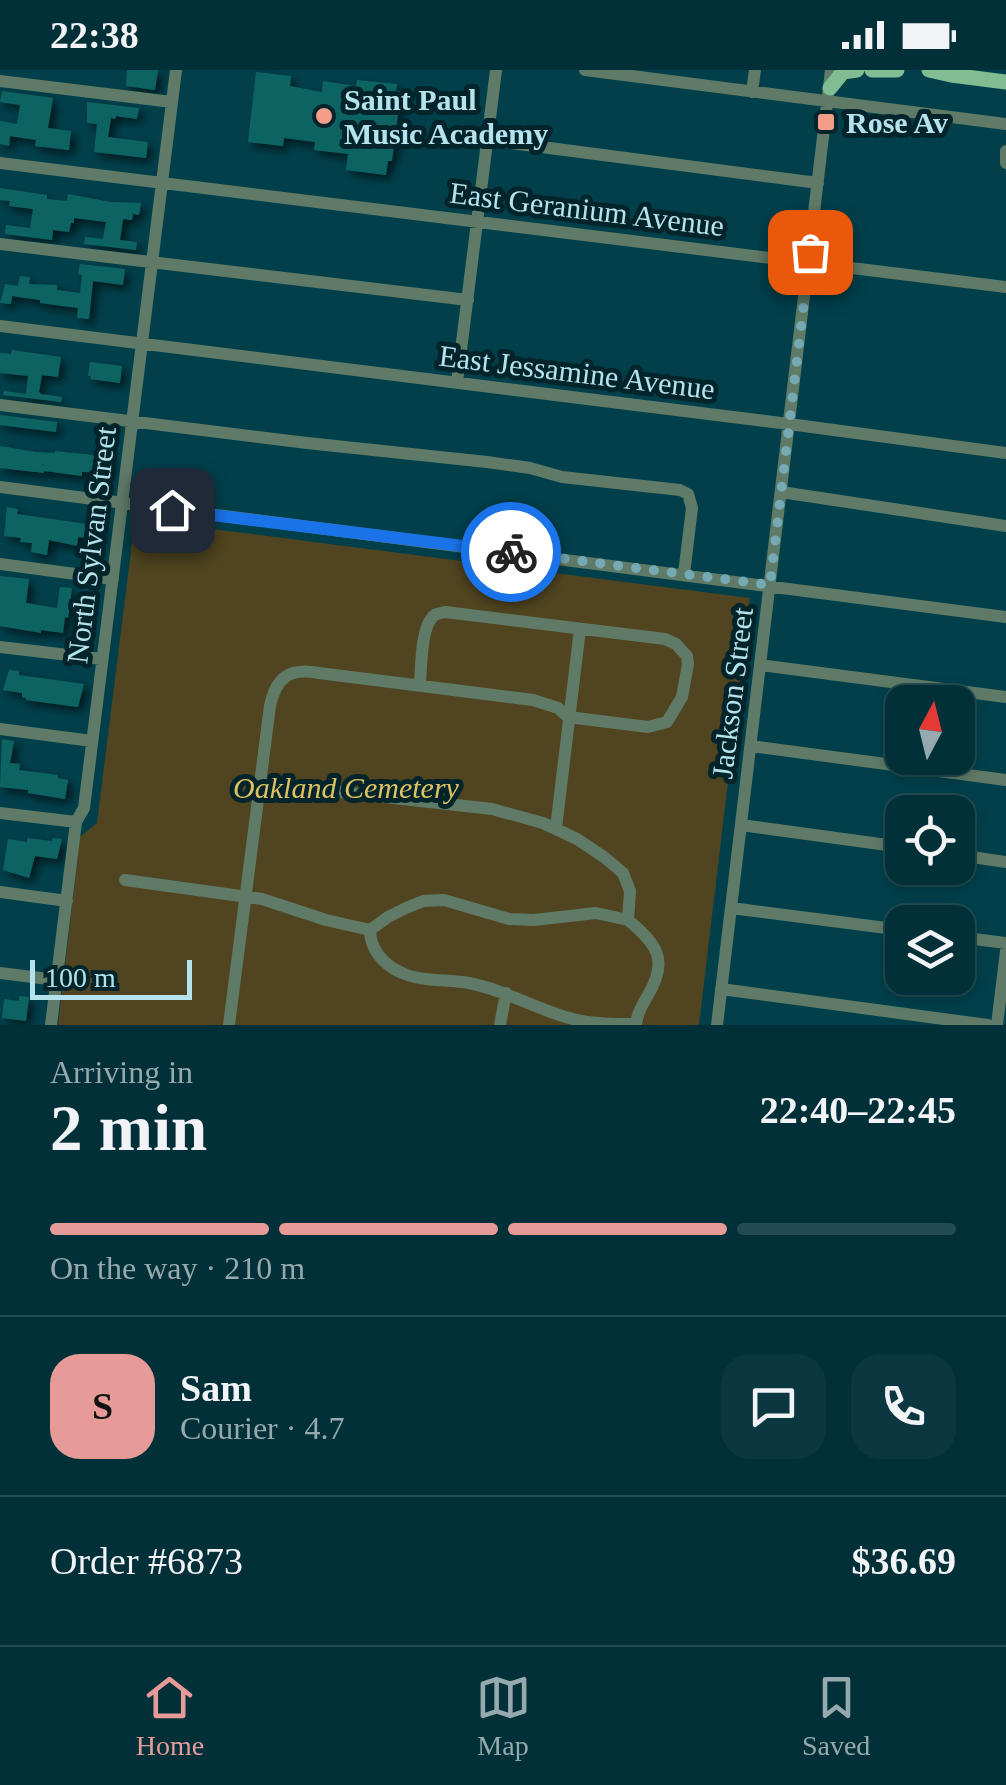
<!DOCTYPE html>
<html lang="en">
<head>
<meta charset="utf-8">
<style>
  :root { --surface:#013038; --page:#0b3840; --text:#f1f3f6; --muted:#96a9ae; --line:#234b53; --accent:#e69b98 }
  body { margin:0; font-family:Georgia,serif; background:var(--page); color:var(--text); height:100vh; display:flex; flex-direction:column; font-size:38px; white-space:nowrap }
  * { box-sizing:border-box; margin:0 }
  p { font-size:32px; color:var(--muted) }
  .icon { flex:none; width:55px; height:55px; fill:none; stroke:currentColor; stroke-width:2; stroke-linecap:round; stroke-linejoin:round }
  .map { position:relative; height:955px; overflow:hidden }
  .side { display:flex; flex-direction:column; background:var(--surface); flex:1 }
  .side>* { flex:none }
  .needle { width:65px; rotate:7deg }
  .tools { position:absolute; left:885px; top:615px; display:grid; gap:20px }
  .tools a { display:grid; place-items:center; width:90px; height:90px; border-radius:20px; background:var(--surface); box-shadow:0 5px 15px #0003,0 0 0 2px var(--line); font-size:50px }
  .scale { position:absolute; left:30px; bottom:25px; width:162px; box-sizing:border-box; padding-left:10px; border:5px solid #b4e2ed; border-top:0; font-size:28px; line-height:35px; white-space:nowrap; color:#b4e2ed; -webkit-text-stroke:8px #03242b; paint-order:stroke }
  .pin { position:absolute; display:grid; place-items:center; width:85px; height:85px; color:#fff; margin:-42px; border-radius:20px; box-shadow:0 5px 15px #0006 }
  .courier { position:absolute; display:grid; place-items:center; width:100px; height:100px; margin:-50px; border:8px solid #1a73e8; border-radius:50%; background:#fff; color:#222; box-shadow:0 2px 12px #0007 }
  .summary em { font-style:normal; font-weight:800 }
  .summary div { display:flex; flex-direction:column-reverse }
  .summary { display:flex; align-items:center; justify-content:space-between; height:170px; padding:0 50px }
  h1 { font-size:65px; font-weight:800; line-height:75px }
  .bar { display:grid; grid-template-columns:repeat(4,1fr); gap:15px 10px; align-content:center; height:120px; padding:0 50px }
  .bar i { height:12px; border-radius:8px; background:var(--line) }
  .bar .selected { background:var(--accent) }
  .bar p { grid-column:span 4 }
  .line { display:flex; align-items:center; gap:25px; padding:0 50px; border-top:2px solid var(--line) }
  .line div { flex:1 }
  .round { display:grid; place-items:center; flex:none; width:105px; height:105px; border-radius:30px; background:var(--page) }
  .status { display:flex; justify-content:space-between; align-items:center; height:70px; padding:0 50px; background:var(--surface); direction:ltr }
  .status svg { height:28px; fill:currentColor }
  .tabs { display:flex; justify-content:space-around; align-items:center; height:140px; border-top:2px solid var(--line); background:var(--surface); font-size:28px; color:var(--muted) }
  .tabs a { display:grid; justify-items:center; gap:5px }
  .tabs .selected { color:var(--accent) }
  .map>svg:first-child { display:block }
</style>
</head>
<body>
<div class="status"><b>22:38</b><svg viewBox="0 0 49 12"><path d="M0 12V9h3v3zM5 12V6h3v6zM10 12V3h3v9zM15 12V0h3v12zM26 1h20v11H26zM47 4h2v5h-2z"/></svg></div>
<div class="map">
<svg width="1006" height="955" viewBox="0 0 1006 955">
  <defs>
    <filter id="shadow"><feDropShadow dx="5" dy="5" stdDeviation="5" flood-color="#0009"/></filter>
  </defs>
  <rect width="100%" height="100%" fill="#01404b"/>
  <path fill="#504520" d="M135,449l615,79 -51,427h-641l22,-188 17,-14z"/>
  <path fill="#0e6362" filter="url(#shadow)" d="M127,0h31l-3,20 -29,-4z
    M256,2l35,4 -1,10 32,6 1,-11 33,5 1,-6 40,4 -1,7h5l-9,70h-4l-2,14 -40,-5 2,-16 -34,-4 1,-8 -31,-4 -1,8 -35,-4z
    M2,21l51,7 -5,30 23,3 -2,19 -34,-4 1,-6 -26,-4 -1,10 -9,-2v-23l17,3 3,-19 -20,-3z
    M87,32l52,6 -2,11 -21,-3 -1,3 -4,-1 -3,19 40,5 -2,16 -52,-6 3,-28 -10,-1z
    M0,118l47,7v4l20,2 1,-7 43,8 30,1 -2,12 -6,-1 -1,6 -9,-1 -3,21 17,2 -1,8 -52,-6 1,-7 18,2 3,-17 -32,-4v5h-3l-2,9 -16,-2 -1,10 -47,-6 1,-9 24,3 3,-19 -24,-3 1,-5 -10,-1z
    M80,194l45,5 -2,16 -30,-4 -4,38 -12,-1 1,-10 -38,-5v-3l-28,-4 -1,8 -11,-1 5,-19 13,2 2,-10 10,1 -1,7 28,1v5l23,3 2,-18 -4,-1z
    M12,280l49,7 -3,20 -16,-2 -3,17 2,2 21,3 -1,5 -58,-7 1,-4 22,3 2,-18 -28,-3v-20l11,1z
    M90,292l32,4 -2,17 -30,-4 1,-3h-3z
    M0,345l57,7 -1,10 -56,-7z
    M0,376l36,6 19,1v-2l56,6 -2,16 -27,-1v4l-38,-5v2l-44,-5z
    M7,437l11,2 -1,5 84,12 -1,13 -22,-2 -1,9 -28,-6 -2,15 -16,-3 1,-9 -12,-1 1,-4 -17,-2z
    M0,506l29,3 -3,24 31,5 3,-21 12,1 -4,30 -3,-1 -2,16 -22,-3v3l-41,-7z
    M9,600l10,1v4l65,9 -6,23 -52,-7v-2l-4,-1v-4l-19,-3z
    M2,669l12,2 -4,22 10,1 -1,6 39,5v3l10,2 -3,19 -37,-6v-3l-28,-3z
    M27,768l25,3 1,-3 9,1 -5,20 -22,-3 -6,22 -26,-8 5,-31 19,3z
    M19,926l10,1 -3,24 -24,-3 2,-19 15,2z"/>
  <g fill="none" stroke-linecap="round" stroke-linejoin="round">
    <path stroke="#5f7b67" stroke-width="12" d="M585,0l421,54
      M0,11l172,21
      M752,22l3,-22
      M488,70l330,43
      M1006,81v12
      M0,93l1006,124
      M0,174l468,56
      M0,256l789,98 217,29
      M457,312l39,-312
      M0,335l307,38 180,19 43,6 32,9 118,13 8,4 4,14 -8,66
      M0,417l1006,130
      M781,422l225,34
      M0,494l113,15
      M0,577l102,12
      M760,595l246,32
      M0,659l92,12
      M751,676l255,34
      M260,713l232,26 51,14 34,16 27,18 19,16 7,18 -2,29c29,24 41,40 20,75 -6,11 -11,18 -12,30
      M0,743l76,9
      M741,755l161,22
      M556,758l24,-199
      M958,785l48,7
      M125,810l137,19 64,21 44,10
      M0,822l67,9
      M731,838l171,22
      M628,850l-32,-7 -62,7 -25,-1 -65,-19 -21,1 -17,7 -18,9 -18,13c0,19 13,34 30,42 20,10 47,7 69,11 37,7 68,27 104,36 20,5 42,5 62,5
      M958,867l48,6
      M0,903l56,7
      M721,919l267,36
      M51,955l25,-203 8,-14 92,-738
      M229,955l41,-319c6,-28 19,-39 49,-33l214,27 25,8 10,9 80,10 19,-5 15,-25 6,-33 -1,-8 -11,-12 -11,-5 -220,-27c-7,2 -10,1 -14,7 -10,12 -10,50 -11,66
      M500,955l6,-32
      M717,955l114,-955
      M997,955l9,-74"/>
    <path stroke="#81bc93" stroke-width="15" d="M872,0h25
      M929,0l22,5 55,7
      M830,18l13,-16 14,-2"/>
  </g>
  <g fill="none" stroke-linecap="round" stroke-linejoin="round">
    <path stroke="#75a9b4" stroke-width="10" stroke-dasharray="0 18" d="M511,482l259,33 40,-333"/>
    <path stroke="#1a73e8" stroke-width="12" d="M172,440l339,42"/>
  </g>
  <g fill="#f49e8a" stroke="#03242b" stroke-width="4">
    <circle cx="324" cy="46" r="10"/>
    <rect x="816" y="42" width="20" height="20" rx="5"/>
  </g>
  <g text-anchor="middle" dominant-baseline="central" stroke-width="10" stroke-linejoin="round" paint-order="stroke">
    <g font-size="30" font-weight="bold" fill="#b4e2ed" stroke="#03242b" text-anchor="start">
      <text x="344" y="29">Saint Paul<tspan x="344" dy="34">Music Academy</tspan></text>
      <text x="846" y="52">Rose Av</text>
    </g>
    <g font-size="30" fill="#b4e2ed" stroke="#03242b">
      <text transform="translate(587 139) rotate(7)">East Geranium Avenue</text>
      <text transform="translate(577 302) rotate(7)">East Jessamine Avenue</text>
      <text transform="translate(91 475) rotate(-83)">North Sylvan Street</text>
      <text transform="translate(732 623) rotate(-83)">Jackson Street</text>
    </g>
    <g font-size="30" font-style="italic" fill="#dec260" stroke="#03242b">
      <text x="346" y="717">Oakland Cemetery</text>
    </g>
  </g>
</svg>
<div class="tools">
<a><svg class="needle" viewBox="-14 -14 28 28"><path d="M0-13l5 13h-10z" fill="#e53935"/><path d="M0 13l5-13h-10z" fill="#96a9ae"/></svg></a>
<a><svg class="icon" aria-label="locate" viewBox="0 0 24 24"><circle cx="12" cy="12" r="6"/><path d="M12 2v4M12 18v4M2 12h4M18 12h4"/></svg></a>
<a><svg class="icon" aria-label="layers" viewBox="0 0 24 24"><path d="M12 4l9 5-9 5-9-5zM3 14l9 5 9-5"/></svg></a>
</div>
<div class="scale">100 m</div>
<div class="pin" style="left:810px;top:182px;background:#ea580c"><svg class="icon" aria-label="bag" viewBox="0 0 24 24"><path d="M5 8h14l-1 12H6zM9 8a3 3 0 0 1 6 0"/></svg></div>
<div class="pin" style="left:172px;top:440px;background:#1f2937"><svg class="icon" aria-label="home" viewBox="0 0 24 24"><path d="M3 11l9-7 9 7M6 9v11h12V9"/></svg></div>
<div class="courier" style="left:511px;top:482px"><svg class="icon" aria-label="bike" viewBox="0 0 24 24"><circle cx="6" cy="16" r="4"/><circle cx="18" cy="16" r="4"/><path d="M6 16l4-8h5l3 8M10 8l3 8H6M13 5h3"/></svg></div>
</div>
<section class="side">
<div class="summary"><div><h1>2 min</h1><p>Arriving in</p></div><em>22:40–22:45</em></div>
<div class="bar"><i class="selected"></i><i class="selected"></i><i class="selected"></i><i></i><p>On the way · 210 m</p></div>
<div class="line" style="height:180px"><b class="round" style="background:var(--accent);color:#111">S</b><div><b>Sam</b><p>Courier · 4.7</p></div><a class="round"><svg class="icon" aria-label="chat" viewBox="0 0 24 24"><path d="M4 5h16v11H9l-5 4z"/></svg></a><a class="round"><svg class="icon" aria-label="phone" viewBox="0 0 24 24"><path d="M5 4h4l2 5-3 2q2 4 5 5l2-3 5 2v4C11 20 4 13 5 4z"/></svg></a></div>
<div class="line" style="height:130px"><div>Order #6873</div><b>$36.69</b></div>
</section>
<nav class="tabs">
<a class="selected"><svg class="icon" aria-label="home" viewBox="0 0 24 24"><path d="M3 11l9-7 9 7M6 9v11h12V9"/></svg>Home</a>
<a><svg class="icon" aria-label="map" viewBox="0 0 24 24"><path d="M3 6l6-2 6 2 6-2v14l-6 2-6-2-6 2zM9 4v14M15 6v14"/></svg>Map</a>
<a><svg class="icon" aria-label="saved" viewBox="0 0 24 24"><path d="M7 4h10v16l-5-4-5 4z"/></svg>Saved</a>
</nav>
</body>
</html>
